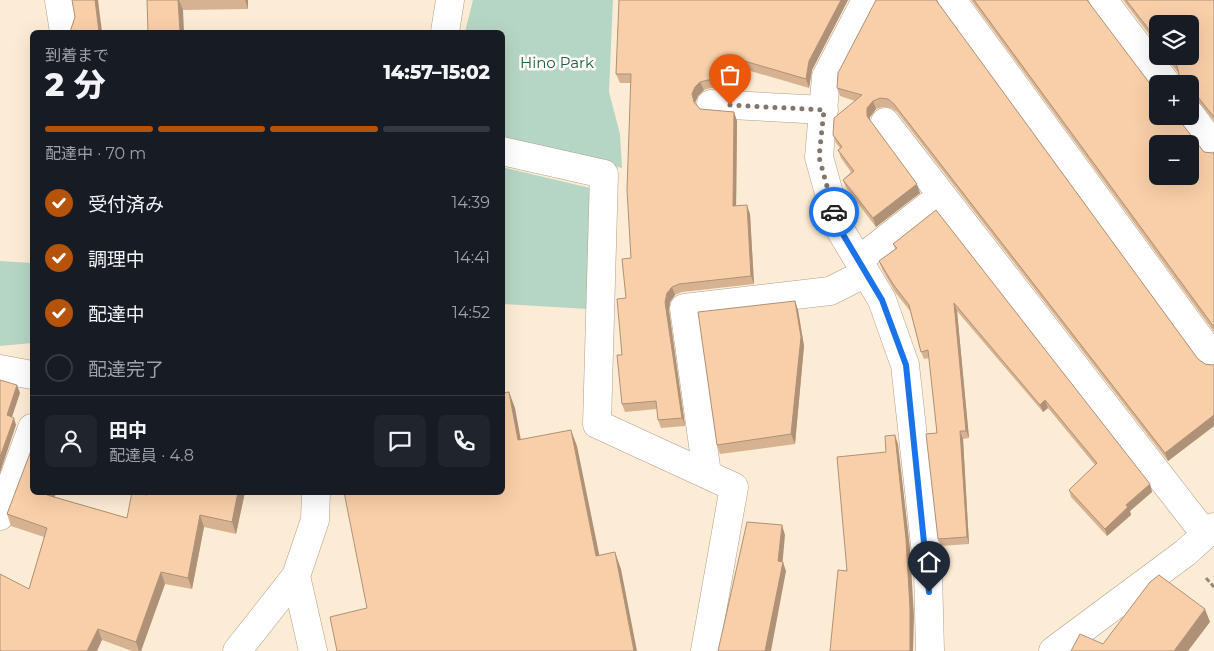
<!DOCTYPE html>
<html lang="ja">
<head>
<meta charset="utf-8">
<style>
  :root { --surface:#171b24; --page:#20242c; --text:#f1f3f6; --muted:#9ea1a6; --line:#363941; --accent:#b45309 }
  body { margin:0; font-family:Montserrat,"Noto Sans JP",sans-serif; background:var(--page); color:var(--text); height:100vh; display:flex; flex-direction:column; font-size:19px; white-space:nowrap }
  * { box-sizing:border-box; margin:0 }
  p { font-size:16px; color:var(--muted) }
  .icon { flex:none; width:28px; height:28px; fill:none; stroke:currentColor; stroke-width:2; stroke-linecap:round; stroke-linejoin:round }
  .map { position:relative; flex:1; overflow:hidden }
  .drawer { position:absolute; left:30px; top:30px; width:475px; height:465px; display:flex; flex-direction:column; background:var(--surface); border-radius:8px; box-shadow:0 5px 20px #0002 }
  .drawer>* { flex:none }
  .tools { position:absolute; left:1149px; top:15px; display:grid; gap:10px }
  .tools a { display:grid; place-items:center; width:50px; height:50px; border-radius:8px; background:var(--surface); box-shadow:0 5px 20px #0002; font-size:25px }
  .pin { position:absolute; display:grid; place-items:center; width:42px; height:42px; color:#fff; margin:-51px -21px; border-radius:50% 50% 50% 0; rotate:-45deg; box-shadow:0 0 5px #0007 }
  .pin .icon { rotate:45deg }
  .courier { position:absolute; display:grid; place-items:center; width:50px; height:50px; margin:-25px; border:4px solid #1a73e8; border-radius:50%; background:#fff; color:#222; box-shadow:0 1px 6px #0007 }
  .summary em { font-style:normal; font-weight:800 }
  .summary div { display:flex; flex-direction:column-reverse }
  .summary { display:flex; align-items:center; justify-content:space-between; height:85px; padding:0 15px }
  h1 { font-size:32px; font-weight:800; line-height:38px }
  .bar { display:grid; grid-template-columns:repeat(4,1fr); gap:8px 5px; align-content:center; height:60px; padding:0 15px }
  .bar i { height:6px; border-radius:4px; background:var(--line) }
  .bar .current { background:var(--accent) }
  .bar p { grid-column:span 4 }
  .line { display:flex; align-items:center; gap:12px; padding:0 15px; border-top:1px solid var(--line) }
  .line div { flex:1 }
  .round { display:grid; place-items:center; flex:none; width:52px; height:52px; border-radius:8px; background:var(--page) }
  ol { padding:0 15px; list-style:none }
  li { display:flex; align-items:center; gap:15px; height:55px }
  li p { margin-inline-start:auto }
  li .icon { padding:5px; border-radius:50%; background:var(--accent); color:#fff; stroke-width:4 }
  li:last-child { color:var(--muted) }
  li i { width:28px; height:28px; border:2px solid var(--line); border-radius:50% }
  .map>svg:first-child { display:block }
</style>
</head>
<body>
<div class="map">
<svg width="1214" height="651" viewBox="0 0 1214 651">
  <rect width="100%" height="100%" fill="#fdecd5"/>
  <path fill="#b6d6c5" d="M473,0h140l-4,92 11,42 2,34 -119,-30 -1,-106h-37z
    M502,167l88,21 -3,121 -84,-5z
    M0,261l32,2v80l-32,3z"/>
  <g fill="none" stroke-linecap="round" stroke-linejoin="round">
    <defs>
      <path id="minor" d="M59,0l5,32
        M866,0l-40,77 -7,80 19,69 44,74 23,65 23,207 2,79
        M952,0l262,358
        M1103,0l64,84
        M445,32l5,-32
        M711,104l113,6
        M1190,114l24,32
        M885,122l320,412
        M502,151l102,23 -7,250 137,63 -29,164
        M859,260l82,-64
        M0,369l32,6
        M707,474l-23,-166 146,-17 36,-18
        M0,516l32,-88
        M296,576l17,75
        M237,651l59,-75 19,-56 1,-28
        M1053,651l132,-98 29,-26"/>
    </defs>
    <use href="#minor" stroke="#ae9f89" stroke-width="29"/>
    <path stroke="#95897a" stroke-width="3" stroke-dasharray="5 2.5" stroke-linecap="butt" d="M1206,578l8,9"/>
    <use href="#minor" stroke="#fff" stroke-width="28"/>
  </g>
  <path fill="#d6b291" d="M147,0h101v9l-65,1z
    M619,0h229l-36,70 -3,18 -72,-21v23l-26,-2 -7,2 -6,6 -3,7 1,1 4,5 34,3 3,9 -1,85 14,8 4,70 -72,8 -7,3 -5,7 -1,8 16,116 -24,2 -3,-8 -1,-11 -32,3 -3,-8v-49l4,-57 5,-40v-175h-11l-4,-9z
    M876,0h61l-1,1 262,358 7,5 7,1 2,-1v62l-46,35 -271,-349 -6,-4 -8,-1 -7,2 -6,8v4l50,72 -44,34 -30,-39 -3,-8 8,-8 -10,-14 -3,-8 2,-2 -4,-5 -3,-8 22,-34 -15,-5 -3,-8z
    M971,0h117v1l70,115 46,36 8,1 2,-1v180z
    M1123,0h91v121l-17,-21 -7,-1v-15l-12,-3 1,-7 -14,-18h25l-32,-32v22z
    M893,244l257,240 2,8 -22,19 1,4 -24,21 -36,-39 -2,-7 26,-25 -47,-57 -5,4 -86,-101 12,127 -6,1 6,105 -28,2 -3,-7 -1,-106 -8,-75 -5,1 -3,-7 -11,-41 -15,-19 -13,-23 -3,-8 16,-12z
    M795,301l3,9 6,36 -9,98 -75,10 -3,-9z
    M32,492h24l-1,5 72,21 20,-23 98,-3 -9,42 -32,-7 -12,62 -27,-5 -24,67h-9l-30,-11 -73,-51 15,-52 -33,-11 -4,-12z"/>
  <path fill="#ae9176" d="M95,0h3l4,32h-3z
    M178,0h1l4,10 1,22h-4z
    M245,0h3v9z
    M841,0h7l-36,70 -3,18 -3,-9 3,-18z
    M734,58l3,9v23l-3,-9z
    M700,82l4,8 -6,6 -3,7 2,8 -3,-9 -2,-8 3,-7z
    M873,101l3,8 -6,8v8l-3,-9v-8z
    M734,112l3,9 -1,94 -3,-9z
    M917,184l3,9 -44,34 -3,-9z
    M747,205l3,9 4,70 -3,-8z
    M672,287l3,8 -5,7 -1,8 16,116 -3,-8 -17,-116 2,-9z
    M795,301l3,9 6,36 -9,98 -4,-10z
    M954,303l3,8 12,127 -3,-7z
    M17,385l3,8 -10,30 -3,-8z
    M509,392l6,16 9,49 -6,-17z
    M1045,400l3,8 -5,4 -3,-7z
    M1214,415v11l-46,35 -3,-8z
    M14,418l2,7 -16,48v-16z
    M571,430l6,16 26,127 -7,-17z
    M960,431l3,8 6,105 -2,-7z
    M895,435l3,9 12,104 4,69 -1,34h-3z
    M1150,484l2,8 -22,19 1,4 -24,21 -2,-7 21,-24z
    M48,492h8l-5,15 -4,-12z
    M238,492h7l-9,42 -4,-12z
    M200,515l4,12 -12,62 -4,-11z
    M782,525l3,10 -3,33 1,-6 3,9 -15,80h-6l13,-90z
    M615,552l6,17 16,82h-3z
    M161,572l4,12 -24,67h-2l-3,-9z
    M1205,609l5,13 -22,29h-14z
    M98,629l4,11 -5,11h-10z"/>
  <path fill="#f9cfa9" stroke="#ae9176" fill-rule="evenodd" d="M72,0h23l4,32h-29l5,-15z
    M147,0h31l2,32h-32z
    M619,0h222l-32,61 -3,18 -72,-21v23l-26,-1 -8,2 -5,5 -3,7 2,8 6,7 34,3 -1,94 14,-1 4,71 -72,8 -7,3 -5,6 -2,9 17,116 -24,2 -2,-19 -34,3 -5,-49h5l-5,-56 9,-1 -4,-39 9,-1 -4,-68 4,-116h-15z
    M876,0h60l262,359 7,5 7,1 2,-1v51l-49,38 -271,-349 -6,-5 -8,-1 -7,3 -6,7v8l50,68 -44,34 -30,-38 11,-9 -16,-21 4,-3 -9,-12 1,-17 28,-23 -25,-7 1,-15z
    M974,0h113l64,85 7,4v27h18l28,36 8,1 2,-1v175zM1158,144h32v32h-32z
    M1126,0h88v117l-21,-26h-3v-7h-14l2,-3 1,-7 -2,-8 -8,-10h21v-32h-32v17z
    M936,210l214,274 -24,21 2,2 -23,22 -36,-39 28,-27 -52,-63 -5,5 -86,-102 12,128h-6l7,106 -29,2 -12,-105 11,-1 -9,-83 -7,2 -12,-47 -16,-21 -14,-23 18,-13 -4,-4z
    M795,301l6,36 -10,97 -74,11 -19,-133z
    M0,380l17,5 -10,30 7,3 -14,39z
    M509,392l9,48 53,-10 25,126 19,-4 19,99h-297l-7,-34 37,-9 -23,-116h158v-99z
    M895,435l11,104 4,69v43h-80l8,-81 9,1 -10,-114 49,-5 -1,-16z
    M32,448v44h16l-1,3 80,23 5,-26 15,3 1,-3h90l-6,30 -32,-7 -12,63 -27,-6 -25,70 -38,-13 -11,22h-87v-77l29,15 18,-61 -40,-14z
    M747,522l35,3 -4,36 5,1 -18,89h-47z
    M1159,575l46,34 -31,42h-103l9,-17 23,10 47,-62z"/>
  <g fill="none" stroke-linecap="round" stroke-linejoin="round">
    <path stroke="#827769" stroke-width="5" stroke-dasharray="0 9" d="M730,105l94,5 -5,47 15,55"/>
    <path stroke="#1a73e8" stroke-width="6" d="M834,212l4,14 44,74 24,65 23,227"/>
  </g>
  <g text-anchor="middle" dominant-baseline="central" stroke-width="5" stroke-linejoin="round" paint-order="stroke">
    <g font-size="15" fill="#1d5d42" stroke="#fffcf7">
      <text x="557" y="62">Hino Park</text>
    </g>
  </g>
</svg>
<div class="tools">
<a><svg class="icon" aria-label="layers" viewBox="0 0 24 24"><path d="M12 4l9 5-9 5-9-5zM3 14l9 5 9-5"/></svg></a>
<a>+</a>
<a>−</a>
</div>
<div class="pin" style="left:730px;top:105px;background:#ea580c"><svg class="icon" aria-label="bag" viewBox="0 0 24 24"><path d="M5 8h14l-1 12H6zM9 8a3 3 0 0 1 6 0"/></svg></div>
<div class="pin" style="left:929px;top:592px;background:#1f2937"><svg class="icon" aria-label="home" viewBox="0 0 24 24"><path d="M3 11l9-7 9 7M6 9v11h12V9"/></svg></div>
<div class="courier" style="left:834px;top:212px"><svg class="icon" aria-label="car" viewBox="0 0 24 24"><path d="M5 17H2v-5l4-1 3-4h7l3 4 3 1v5h-3M9 17h6M6 11h13"/><circle cx="7" cy="17" r="2"/><circle cx="17" cy="17" r="2"/></svg></div>
<section class="drawer">
<div class="summary"><div><h1>2 分</h1><p>到着まで</p></div><em>14:57–15:02</em></div>
<div class="bar"><i class="current"></i><i class="current"></i><i class="current"></i><i></i><p>配達中 · 70 m</p></div>
<ol>
<li><svg class="icon" aria-label="check" viewBox="0 0 24 24"><path d="M5 12l5 5 9-10"/></svg>受付済み<p>14:39</p></li>
<li><svg class="icon" aria-label="check" viewBox="0 0 24 24"><path d="M5 12l5 5 9-10"/></svg>調理中<p>14:41</p></li>
<li><svg class="icon" aria-label="check" viewBox="0 0 24 24"><path d="M5 12l5 5 9-10"/></svg>配達中<p>14:52</p></li>
<li><i></i>配達完了</li>
</ol>
<div class="line" style="height:90px"><a class="round"><svg class="icon" aria-label="person" viewBox="0 0 24 24"><circle cx="12" cy="8" r="4"/><path d="M4 21q1-7 8-7t8 7"/></svg></a><div><b>田中</b><p>配達員 · 4.8</p></div><a class="round"><svg class="icon" aria-label="chat" viewBox="0 0 24 24"><path d="M4 5h16v11H9l-5 4z"/></svg></a><a class="round"><svg class="icon" aria-label="phone" viewBox="0 0 24 24"><path d="M5 4h4l2 5-3 2q2 4 5 5l2-3 5 2v4C11 20 4 13 5 4z"/></svg></a></div>
</section>
</div>
</body>
</html>
